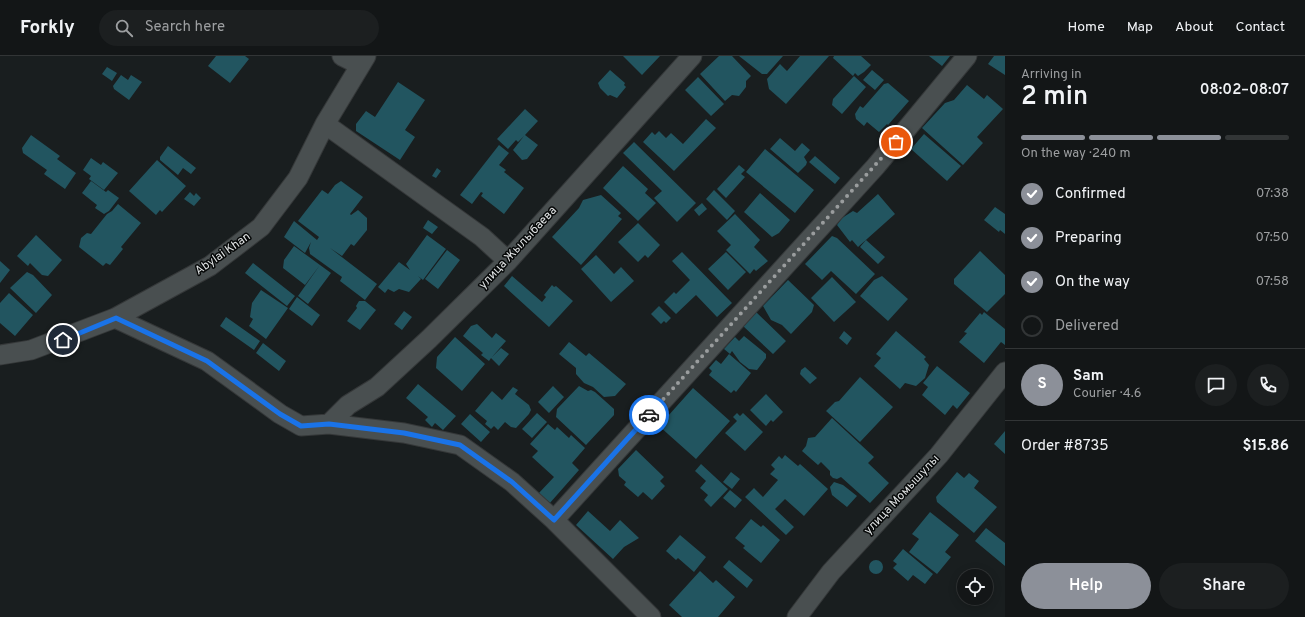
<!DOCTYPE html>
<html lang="en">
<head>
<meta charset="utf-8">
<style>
  :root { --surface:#131617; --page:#1c1f20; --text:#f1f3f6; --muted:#9d9fa1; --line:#323536; --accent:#8c9099 }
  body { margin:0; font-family:Overpass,sans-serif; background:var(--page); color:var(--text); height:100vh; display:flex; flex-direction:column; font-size:15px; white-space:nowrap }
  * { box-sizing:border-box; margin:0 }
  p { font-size:13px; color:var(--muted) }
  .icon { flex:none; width:22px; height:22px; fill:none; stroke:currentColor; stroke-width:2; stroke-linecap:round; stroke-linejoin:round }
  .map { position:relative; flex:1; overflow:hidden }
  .details { display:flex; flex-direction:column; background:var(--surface); width:300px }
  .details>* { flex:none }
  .fabs { position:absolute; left:957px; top:513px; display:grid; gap:8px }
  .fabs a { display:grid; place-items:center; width:36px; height:36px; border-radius:50%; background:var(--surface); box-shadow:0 2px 10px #0003,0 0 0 1px var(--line); font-size:20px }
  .pin { position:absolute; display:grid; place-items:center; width:34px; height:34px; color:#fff; margin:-17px; border:2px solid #fff; border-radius:50%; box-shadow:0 1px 4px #0007 }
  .courier { position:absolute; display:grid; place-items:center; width:40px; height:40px; margin:-20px; border:3px solid #1a73e8; border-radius:50%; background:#fff; color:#222; box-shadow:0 1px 5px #0007 }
  .head em { font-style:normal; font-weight:600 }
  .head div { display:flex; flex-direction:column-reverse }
  .head { display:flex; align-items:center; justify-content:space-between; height:68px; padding:0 16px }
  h1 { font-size:26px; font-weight:600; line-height:30px }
  .bar { display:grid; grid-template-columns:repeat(4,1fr); gap:6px 4px; align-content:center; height:48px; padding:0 16px }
  .bar i { height:5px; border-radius:3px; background:var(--line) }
  .bar .current { background:var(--accent) }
  .bar p { grid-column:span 4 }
  .line { display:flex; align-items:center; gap:10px; padding:0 16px; border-top:1px solid var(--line) }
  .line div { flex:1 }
  .round { display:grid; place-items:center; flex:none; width:42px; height:42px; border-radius:21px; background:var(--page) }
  ol { padding:0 16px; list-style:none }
  li { display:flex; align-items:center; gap:12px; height:44px }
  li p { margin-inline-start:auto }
  li .icon { padding:4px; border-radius:50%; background:var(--accent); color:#fff; stroke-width:4 }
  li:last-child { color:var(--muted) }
  li i { width:22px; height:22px; border:2px solid var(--line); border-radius:50% }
  .cta { display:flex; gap:8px; margin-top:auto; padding:8px 16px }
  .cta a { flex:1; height:46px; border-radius:24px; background:var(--accent); color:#fff; font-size:16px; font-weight:600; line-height:46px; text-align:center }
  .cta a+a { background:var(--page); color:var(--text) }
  header { display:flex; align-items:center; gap:24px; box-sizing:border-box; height:56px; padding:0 20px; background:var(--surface); border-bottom:1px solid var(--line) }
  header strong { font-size:19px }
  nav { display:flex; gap:22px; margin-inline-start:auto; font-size:14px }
  .search { width:280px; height:36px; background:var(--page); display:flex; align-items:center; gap:10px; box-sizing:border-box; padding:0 14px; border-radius:22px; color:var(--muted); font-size:15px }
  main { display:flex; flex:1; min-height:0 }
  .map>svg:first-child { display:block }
</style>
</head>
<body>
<header>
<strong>Forkly</strong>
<div class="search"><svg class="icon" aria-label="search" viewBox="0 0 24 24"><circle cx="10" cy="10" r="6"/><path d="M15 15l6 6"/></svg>Search here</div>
<nav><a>Home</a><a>Map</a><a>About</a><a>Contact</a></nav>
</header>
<main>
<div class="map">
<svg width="1005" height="561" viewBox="0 0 1005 561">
  <rect width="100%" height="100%" fill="#191e1f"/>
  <path fill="#225560" d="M216,0h29l4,3 -19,24 -22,-17z
    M623,0h37l-18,19z
    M719,0h13l19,20 -5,5v6l-7,9 -7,-1 -7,6 -25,-27z
    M739,0h44l-16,18h-5z
    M800,0h29l-43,48 -17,-15 -2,-10 13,-15 7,7z
    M834,0h27l10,9 -7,7 -6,4 -3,-3 -2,3 -20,-18z
    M929,0h21l-8,10z
    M994,0h11v19l-17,-11z
    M107,11l10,6 -5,8 -10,-7z
    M610,14l15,13 -1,2 2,2 -9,11 -7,-3 -2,1 -8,-8 -2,-5z
    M872,14l12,10 -9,10 -12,-10z
    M121,19l7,5 3,-5 11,7 -13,18 -15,-11 -1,-3z
    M854,20l12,11 -24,27 -10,-9 1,-6z
    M698,21l26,27 -13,12 -26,-26z
    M398,26l27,18 -20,30 10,7 -15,23 -44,-29v-7l10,-13 9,6z
    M888,27l21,18 -21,24 -1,-1 -8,8 -12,-10 -3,4 -8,-7 -1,-5 5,-8 3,2 21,-24z
    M967,29l17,14 3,-4 16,14 -26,28 6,6 -20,22 -41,-37 23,-25 9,-3z
    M525,53l13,12 -13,14 13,10 -11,14 -5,1 -9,-10 11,-14 -6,6 -2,-2 -8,9 -11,-10z
    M706,63l10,9 -42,43 -31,-29 9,-10 3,3 4,-4 7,7 5,-5 12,11z
    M924,78l37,32 -14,15 -36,-32z
    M31,79l29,21 -3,3 19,14 -11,16 -21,-15 3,-4 -24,-17 -1,-5z
    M780,82l15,13 7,-8 8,7 -6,7 3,5 -1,3 -8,8 -28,-24z
    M634,86l62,61 -19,19 -23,-24 8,-7 -39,-38z
    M499,89l10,8 -10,12 7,5 -2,2 20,16 -20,26 -23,-18 2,-3 -2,-1 -9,12 -12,-9z
    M168,90l28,22 -5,6 -8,-6 -5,7 -18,-15v-3z
    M765,93l49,41 -19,23 -49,-41z
    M815,100l25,22 -5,6 -26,-22z
    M91,102l10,7 2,-3 15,11 -14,17 -15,-11 2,-3 -8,-6z
    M157,104l29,26 -24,26 -2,-2 -4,5 -27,-24z
    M739,109l6,5 -4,4 4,3 -19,21 -9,-9z
    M623,110l25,23 -3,4 11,10 -18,18 -35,-33z
    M437,112l4,3 -5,7 -4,-2z
    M91,125l15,11 2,-2 11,8 -10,13 -5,3 -9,-6 2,-3 -15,-12z
    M341,125l22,16 -13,17 1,1 7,-5 9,8v12l-13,16 -3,-2 -9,12 -12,-8 47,36 -12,16 -25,-19 2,-4 -32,-23 -1,-6 2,-6 -6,11 -21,-16 10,-16 23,19 2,-3 -21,-16 24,-31 6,4 7,-9z
    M714,134l21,21 -8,9 -21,-21z
    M190,136l4,4 2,-3 5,5 -7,8 -10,-7z
    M760,137l30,27 -11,13 -7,4 -28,-25z
    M878,138l17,20 -37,33 -6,-7 -2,2 -13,-17 5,-7 11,-7 4,2z
    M601,139l20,18 -3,3 4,3 -41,46 -29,-28 27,-29 4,-8z
    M702,147l5,6 -8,7 -5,-6z
    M118,148l23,19 -20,24 2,2 -13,16 -4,-2 -3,3 -24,-19 2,-9 6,-5 4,1 16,-20 5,-3z
    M995,151l10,7v20l-5,-4 -1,2 -15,-12z
    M735,158l25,26 -6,7 14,14 -12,10 -2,-2 -4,5 -24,-24 5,-5 -14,-14z
    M428,164l10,7 -6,7 -9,-6z
    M638,167l22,22 -12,13 -3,-3 -7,7 -20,-20z
    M36,179l26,25 -14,16 -6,-1 -12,-12 -2,3 -11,-10z
    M427,179l19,14 -23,31 -5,-4 3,3 -12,13 -10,-3 -5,3 -6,-3 -3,4 -7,-6 21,-25 11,8 -4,-6z
    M832,180l5,2 38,36 -19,20 -25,-23 -9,9 -17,-16z
    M866,184l19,17 -7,7 -18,-17z
    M294,190l26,19 -15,20 -22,-17 1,-8z
    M447,194l13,10 -22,29 -13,-10z
    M980,195l25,24v19l-18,18 -33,-28v-5z
    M682,196l50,51 -15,14 -21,-22 -20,19 -12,-12 10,-10 2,2 14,-14 -18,-19z
    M726,196l20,20 -18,18 -20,-21z
    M596,199l18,19 7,-7 13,14 -23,21 -30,-33z
    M0,205l10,9 -10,13z
    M253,207l42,33 -8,10 -42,-33z
    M320,209l11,8 -23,31 -10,-8z
    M27,216l6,3 19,20 -16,18 -26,-25z
    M512,220l30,26 4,-5 -2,-2 8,-10 2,2 2,-1 17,15 -24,26 -45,-41z
    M882,220l26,23 -20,22 -28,-25 14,-16z
    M832,221l24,25 -22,20 -23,-24z
    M788,224l26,25 -2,7 -21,22 -9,-9 -11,-5 -8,-14z
    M261,234l27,18 -22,31 -17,-13 4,-7 -3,-2 2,-14z
    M9,237l24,22 -18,21 -15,-13v-20z
    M297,241l23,18 -8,11 -23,-17z
    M359,245h6l11,9 -16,20 -13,-9 10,-13 -1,-2z
    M659,250l12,12 -5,5 -2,-2 -3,3 -10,-10z
    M404,255l8,6 -10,13 -8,-6z
    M756,256l30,29 -13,13 -30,-28z
    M984,256l21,17v16l-4,-3 -17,21 -25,-21 8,-9 -3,-1 16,-19 2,2z
    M226,261l34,24 -6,9 -34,-24z
    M477,268l15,14 4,-5 10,8 -14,16 9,-9 8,6 -10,12 -8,-8 -2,3 -8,-6 2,-2 -20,-17 8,-10z
    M844,275l8,7 -5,7 -8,-7z
    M896,275l30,26 -2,2 5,6 -4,13 -9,8 -11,-3 -5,6 -26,-23 7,-8 -5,-4z
    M744,280l22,18v4l-9,12 -8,-1 -9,-7 -8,-11 -2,3 -6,-5 11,-12 4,4z
    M455,281l30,27 -23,27 -26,-23 1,-11z
    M569,286l17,14 3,-3 37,31 -11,12 -11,1 -11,-10 -9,-4 -8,-9v-6l-17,-14z
    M263,287l23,18 -7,10 -23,-18z
    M729,298l22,19 -15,19 -2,-2 -3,3 -22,-18 3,-4 -3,-3 7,-8 5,4z
    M937,310l33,27 -13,16 -4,-4 -8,10 -23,-20 6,-8 -5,-4z
    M805,311l12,11 -7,6 -10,-10 1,-4z
    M860,321l33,30 -33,35 -34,-31 9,-9 4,-1z
    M418,328l38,32 -13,14 -8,-7 -3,4 -7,-7 3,-3 -22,-19z
    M553,330l11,11 -15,16 -11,-11z
    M579,330l9,5 3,-1 4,2 19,17v6l-28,30 -30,-28 1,-8z
    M513,331l5,3 -3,4 14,11 2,5 -2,4 -13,14 -5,-1 -6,-5 -7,8 -4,-4 -3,3 -6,-5 2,-3 -12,-10 17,-20 10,9z
    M693,332l37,33 -34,38 -37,-33z
    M766,338l17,18 -10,10 -2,-2 -5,6 -16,-16z
    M537,357l10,9 -15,16 -10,-9z
    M737,357l3,3 3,-3 20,19 -18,19 -20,-18 12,-12 -4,-4z
    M470,358l20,18 -9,10 -20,-18z
    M832,362l42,39 -6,6 21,20 -19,20 -29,-26 -4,2 -4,-1 -3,-3v-4l-9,-9 -3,3 -16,-14 4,-5 2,-8 7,-1z
    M548,368l7,6 2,-3 12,11 2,-3 14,13 -13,15 7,7 -30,34 -11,-10 16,-17 -22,-20 6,-6 -8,-7z
    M1005,375v23l-11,-10z
    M636,394l28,27 -4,4 5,5 -13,14 -9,-8 -5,5 -14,-12 2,-3 -7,-6 -1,-7z
    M785,399l13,11 2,-2 28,25 -24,27 -19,-17 -10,10 19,18 -8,8 -41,-38 9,-9 9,9 15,-17 -8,-6 5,-5 -4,-4 8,-9 3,3z
    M701,408l27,25 -17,18 -7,-7 4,-5 -8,-7 6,-7 -11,-10z
    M731,416l9,7 -8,10 -9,-7z
    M957,416l7,6 5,-5 10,8 -5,7 23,19 -23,26 -37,-31 -1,-5z
    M834,426l9,3 14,11 -10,11 -15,-12 -2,-8z
    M730,434l12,10 -7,8 -12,-10z
    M588,455l22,20 10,-11 19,18 -15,9 -11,12 -37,-34z
    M930,456l29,23 -14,17 6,5 -14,17 -28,-22 10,-13 -7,-5z
    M751,463l10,8 2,-2 17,15 -19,23 -18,-15 2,-2 -10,-8z
    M986,472l19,15v23l-30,-25z
    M680,479l26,22 -12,15 -16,-14 -2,2 -10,-9z
    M903,493l30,25 -8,10 -12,-9 -5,6 -15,-13 4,-4 -4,-3z
    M729,504l24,20 -6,8 -24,-21z
    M869 511a7 7 0 1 1 14 0a7 7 0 1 1-14 0Z
    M700,515l13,12 3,-3 19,17 -17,20h-36l-13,-12z"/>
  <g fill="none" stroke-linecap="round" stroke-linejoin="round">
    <defs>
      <path id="street" d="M342,0l18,9
        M325,68l157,113 26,24
        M115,262l92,43 73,53 21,12 28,-2 75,9 56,12 52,37 42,38 97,97
        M0,299l31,-5 84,-32 95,-52 51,-39 37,-49 27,-54 41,-68
        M329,368l19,-19 29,-18 52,-48 79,-78 184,-205
        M554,464l322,-354 91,-110
        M797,561l34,-45 108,-117 66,-83"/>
    </defs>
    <use href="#street" stroke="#353839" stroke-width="21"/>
    <use href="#street" stroke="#494f50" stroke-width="19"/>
  </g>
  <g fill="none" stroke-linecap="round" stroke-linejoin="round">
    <path stroke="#9a9d9e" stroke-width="4" stroke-dasharray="0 7.2" d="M649,359l247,-273"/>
    <path stroke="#1a73e8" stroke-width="5" d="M63,284l53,-22 91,43 73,53 21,12 28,-2 75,9 56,12 52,37 42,38 95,-105"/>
  </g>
  <g text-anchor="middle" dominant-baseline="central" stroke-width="3" stroke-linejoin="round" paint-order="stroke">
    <g font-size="12" fill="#dfe2e3" stroke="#060808">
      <text transform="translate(518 192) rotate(-47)">улица Жылыбаева</text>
      <text transform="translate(223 198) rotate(-35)">Abylai Khan</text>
      <text transform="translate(902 439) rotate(-47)">улица Момышулы</text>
    </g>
  </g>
</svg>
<div class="fabs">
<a><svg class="icon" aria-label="locate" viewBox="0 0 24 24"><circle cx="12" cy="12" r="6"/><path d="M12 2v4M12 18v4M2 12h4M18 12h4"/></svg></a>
</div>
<div class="pin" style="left:896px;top:86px;background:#ea580c"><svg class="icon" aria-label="bag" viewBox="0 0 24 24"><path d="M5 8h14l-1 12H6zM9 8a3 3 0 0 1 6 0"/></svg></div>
<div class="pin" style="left:63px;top:284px;background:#1f2937"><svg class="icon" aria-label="home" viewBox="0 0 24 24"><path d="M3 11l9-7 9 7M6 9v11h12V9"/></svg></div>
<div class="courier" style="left:649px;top:359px"><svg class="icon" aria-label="car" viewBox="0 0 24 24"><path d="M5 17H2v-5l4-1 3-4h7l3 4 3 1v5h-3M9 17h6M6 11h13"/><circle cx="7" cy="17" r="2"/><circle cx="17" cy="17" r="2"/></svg></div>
</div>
<section class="details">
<div class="head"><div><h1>2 min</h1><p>Arriving in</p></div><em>08:02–08:07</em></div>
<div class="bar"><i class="current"></i><i class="current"></i><i class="current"></i><i></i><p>On the way · 240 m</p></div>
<ol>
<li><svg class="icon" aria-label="check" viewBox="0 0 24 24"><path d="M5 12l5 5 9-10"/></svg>Confirmed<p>07:38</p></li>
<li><svg class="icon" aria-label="check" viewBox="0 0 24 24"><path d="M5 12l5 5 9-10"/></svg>Preparing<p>07:50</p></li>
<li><svg class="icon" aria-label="check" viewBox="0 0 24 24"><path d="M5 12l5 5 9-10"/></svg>On the way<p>07:58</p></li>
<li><i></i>Delivered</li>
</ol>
<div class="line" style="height:72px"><b class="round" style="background:var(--accent);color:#fff">S</b><div><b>Sam</b><p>Courier · 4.6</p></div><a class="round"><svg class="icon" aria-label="chat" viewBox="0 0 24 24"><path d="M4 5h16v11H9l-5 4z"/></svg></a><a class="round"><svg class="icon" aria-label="phone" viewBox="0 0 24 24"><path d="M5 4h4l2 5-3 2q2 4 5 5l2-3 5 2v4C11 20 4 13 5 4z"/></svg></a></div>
<div class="line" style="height:52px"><div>Order #8735</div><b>$15.86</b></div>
<div class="cta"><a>Help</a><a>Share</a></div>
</section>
</main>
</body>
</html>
